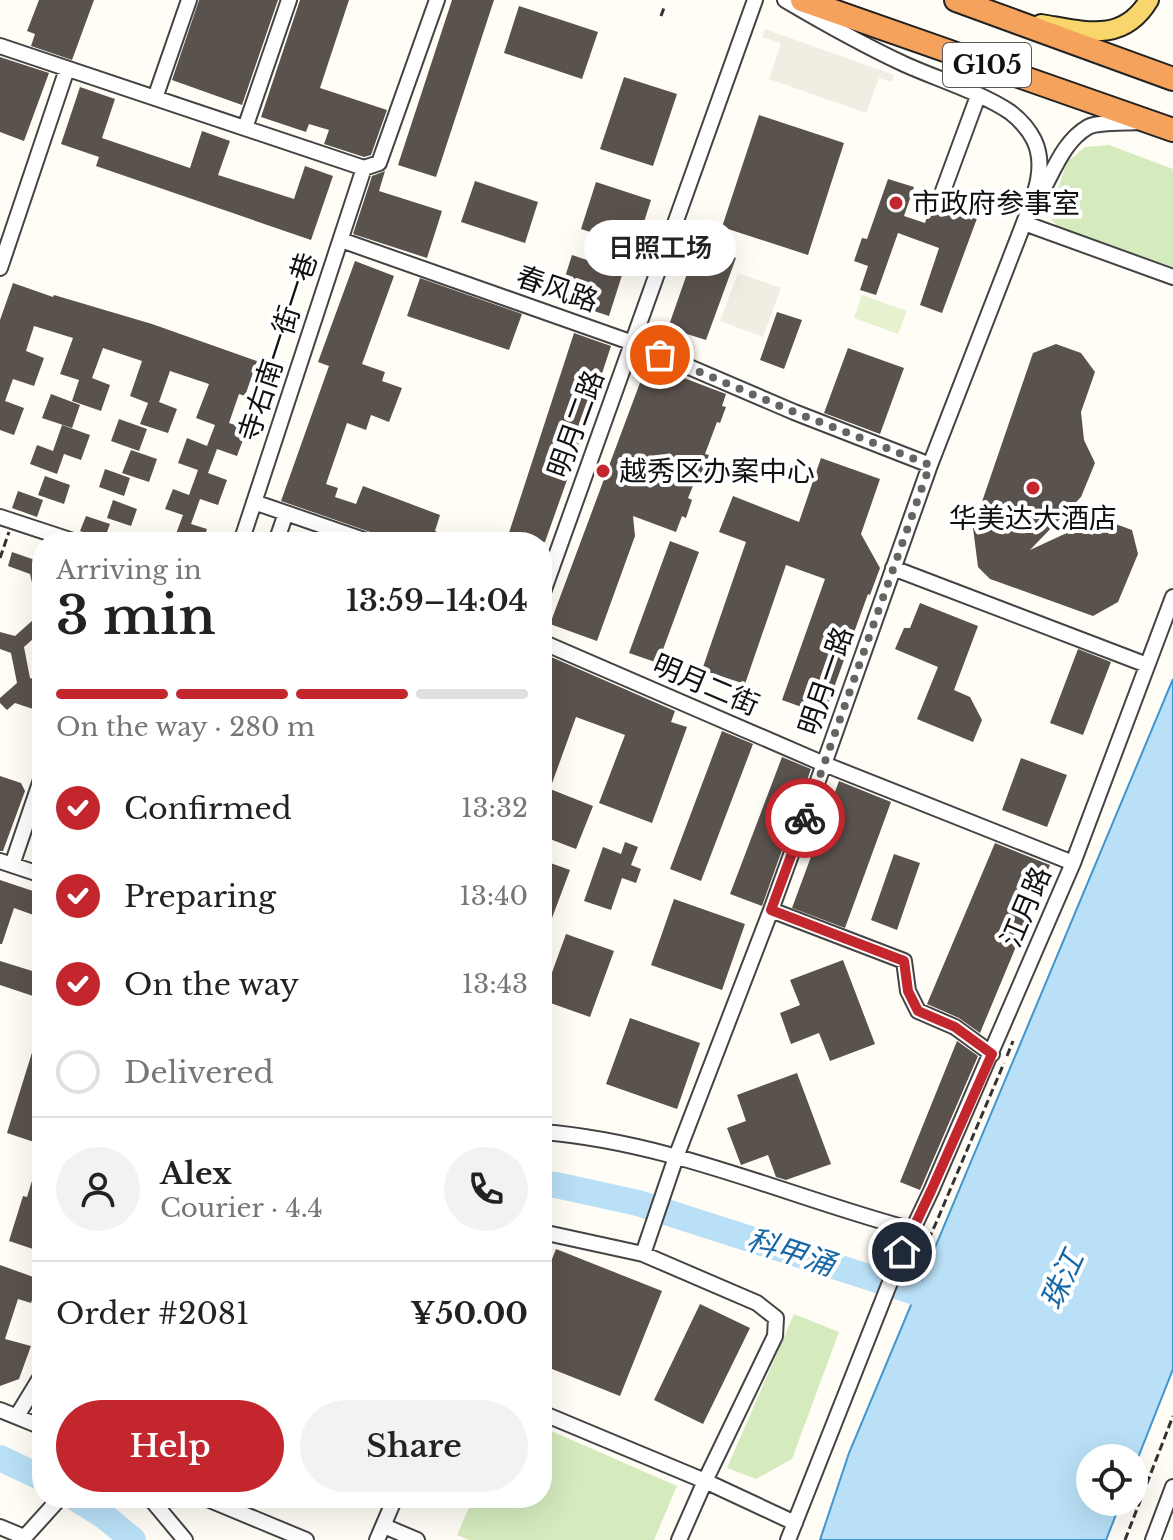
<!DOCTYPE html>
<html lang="en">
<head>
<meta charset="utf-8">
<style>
  :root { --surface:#fff; --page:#f2f2f2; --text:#222; --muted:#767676; --line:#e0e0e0; --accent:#c4262e }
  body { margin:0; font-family:"Libre Baskerville","Noto Sans SC",serif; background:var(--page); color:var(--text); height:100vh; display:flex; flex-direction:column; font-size:30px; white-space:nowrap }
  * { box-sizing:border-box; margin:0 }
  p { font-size:26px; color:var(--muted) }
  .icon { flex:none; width:44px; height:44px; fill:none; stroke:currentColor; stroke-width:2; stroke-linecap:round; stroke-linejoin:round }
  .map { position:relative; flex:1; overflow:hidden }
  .drawer { position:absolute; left:32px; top:532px; width:520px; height:976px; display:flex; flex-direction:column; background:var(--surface); border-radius:32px; box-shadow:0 8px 32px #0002 }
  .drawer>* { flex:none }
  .buttons { position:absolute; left:1076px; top:1444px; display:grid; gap:16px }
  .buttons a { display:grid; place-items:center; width:72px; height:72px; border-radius:50%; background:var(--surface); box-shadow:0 8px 32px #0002; font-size:40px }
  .pin { position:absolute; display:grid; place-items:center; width:68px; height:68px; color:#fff; margin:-34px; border:4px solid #fff; border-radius:50%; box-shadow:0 2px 8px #0007 }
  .courier { position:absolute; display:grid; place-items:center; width:80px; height:80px; margin:-40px; border:6px solid #c4262e; border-radius:50%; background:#fff; color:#222; box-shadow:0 2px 10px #0007 }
  .bubble { position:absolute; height:56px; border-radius:28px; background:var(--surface); box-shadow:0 8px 32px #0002; font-size:26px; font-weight:600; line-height:56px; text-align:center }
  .headline em { font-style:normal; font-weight:600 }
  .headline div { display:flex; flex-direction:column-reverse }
  .headline { display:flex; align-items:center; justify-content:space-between; height:136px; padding:0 24px }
  h1 { font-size:52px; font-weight:600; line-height:60px }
  .bar { display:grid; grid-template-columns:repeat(4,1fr); gap:12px 8px; align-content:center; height:96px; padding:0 24px }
  .bar i { height:10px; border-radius:6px; background:var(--line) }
  .bar .on { background:var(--accent) }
  .bar p { grid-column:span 4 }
  .line { display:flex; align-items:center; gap:20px; padding:0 24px; border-top:2px solid var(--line) }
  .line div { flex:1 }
  .round { display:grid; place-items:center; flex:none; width:84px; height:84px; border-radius:42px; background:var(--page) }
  ol { padding:0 24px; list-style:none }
  li { display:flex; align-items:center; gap:24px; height:88px }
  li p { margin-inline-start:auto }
  li .icon { padding:8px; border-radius:50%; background:var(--accent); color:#fff; stroke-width:4 }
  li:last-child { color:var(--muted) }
  li i { width:44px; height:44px; border:4px solid var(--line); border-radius:50% }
  .cta { display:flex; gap:16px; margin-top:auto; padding:16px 24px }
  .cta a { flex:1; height:92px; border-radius:48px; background:var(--accent); color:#fff; font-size:32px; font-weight:600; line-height:92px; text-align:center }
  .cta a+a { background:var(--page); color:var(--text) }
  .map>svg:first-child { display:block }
</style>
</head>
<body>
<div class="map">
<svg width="1173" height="1540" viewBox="0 0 1173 1540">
  <rect width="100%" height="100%" fill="#fffdf5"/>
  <path fill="#d5ebbd" d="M1109,145l64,24v104l-109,-38 -15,-19 18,-54 18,-15z
    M794,1314l45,18 -47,127 -36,20 -29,-11z
    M542,1427l135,59 -23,54h-185l-12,-5 16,-37h69z"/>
  <path fill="#e6f2cf" d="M862,295l45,16 -9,23 -44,-16z"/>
  <path fill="#f1ede2" d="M765,29l129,46 -2,7 -13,-4 -13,35 -97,-34 12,-36 -19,-6z
    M738,273l43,15 -18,49 -43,-16z"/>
  <path fill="#b9e0f7" stroke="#3f96cf" stroke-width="2" d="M1173,679v690l-39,99v-10h-44v44h31l-15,38h-286l29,-87z"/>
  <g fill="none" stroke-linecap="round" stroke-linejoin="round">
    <path stroke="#b9e0f7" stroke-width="26" d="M542,1184l14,1 82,18 311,100
      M0,1458l42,20
      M75,1498l29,18 29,24"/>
  </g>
  <path fill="#5a524d" d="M39,0h55l-22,60 -41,-14 4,-12 -8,-3z
    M199,0h79l-36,105 -70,-25z
    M300,0h49l-29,88 67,22 -16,45 -7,2 -40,-13 5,-14 -20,-6 -3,8 -45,-15z
    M452,0h42l-58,177 -38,-12z
    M519,6l79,26 -16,47 -78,-26z
    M0,57l49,16 -25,68 -24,-9z
    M624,77l53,17 -24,72 -53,-17z
    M80,87l35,12 -13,39 88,30 12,-37 28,10 -12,34 76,24 11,-33 28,10 -22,64 -215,-74 3,-9 -38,-13z
    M759,115l85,28 -36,112 -86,-28z
    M385,171l-6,20 63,20 -15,47 -74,-24 19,-58z
    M888,179l26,8 -10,29 21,7 8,-24 46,14 -37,100 -22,-8 19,-57 -41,-15 -22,62 -16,-5 8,-24 -14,-5 8,-23 5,1z
    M475,181l63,21 -13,41 -64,-21z
    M596,182l55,18 -15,47 -55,-18z
    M697,245l39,13 -30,82 -38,-12z
    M572,255l51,17 -14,44 -51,-17z
    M355,261l39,15 -32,88 23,8 -3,9 20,7 -13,34 -18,-7 -5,15 -19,-7 -21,61 12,4 -3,9 21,7 7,-18 77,29 -5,16 27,11h-63l-118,-41 48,-135 -11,-4z
    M420,278l102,36 -13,36 -102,-34z
    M13,283l40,14 1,-2 98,29 105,37 -12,35 -6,-2 -10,29 18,6 -10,27 -20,-7 -9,24 19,7 -9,25 -18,-6 -9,25 16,5 -4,13h-30l10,-27 -18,-6 8,-20 16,6 9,-25 -20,-7 9,-25 20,8 8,-21 -19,-7 13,-34 -39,-13 -11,31 18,7 -9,24 -28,-9 8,-21 -18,-7 12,-35 -39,-13 -11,30 18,7 -9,26 -29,-10 7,-21 -19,-6 13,-36 -39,-12 -8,25 18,7 -10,28 -21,-7 -8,22 19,7 -10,27 -14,-5v-110z
    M777,312l25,8 -18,49 -24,-9z
    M574,333l37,13 -44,134 -22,62h-39z
    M1056,344l25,9 14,19 -14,40 3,28 11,23 -14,34 -51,53 69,-32 33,12 6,24 -20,48 -25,14 -103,-37 -12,-12 -5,-39 60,-175z
    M848,348l56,20 -24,66 -56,-21z
    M647,364l79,30 -4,12 4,1 -6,16 -3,-1 -12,32 4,1 -8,20 -3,-1 -10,24 4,2 -6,18 -4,-2 -6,16 -43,-16 2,20 -38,105 -47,-17z
    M51,394l29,11 -8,23 -30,-10z
    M119,419l28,10 -8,22 -28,-10z
    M62,425l28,10 -9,25 -17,-6 -7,20 -27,-10 7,-19 16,6z
    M131,450l26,9 -8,23 -27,-9z
    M821,458l59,21 -19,55 19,34 -10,27 -2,-1 -44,121 -42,-15 43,-121 -39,-14 -41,119 -43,-14 44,-128 -27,-10 14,-36 66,26z
    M105,469l25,9 -6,18 -25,-9z
    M45,476l25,9 -6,19 -26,-9z
    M18,491l25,9 -6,17 -25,-9z
    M113,500l24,9 -6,17 -24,-8z
    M86,516l24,8 -6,16 -24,-9z
    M670,541l29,11 -41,111 -29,-10z
    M12,552l23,8 7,-7v51l-5,1 -7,-31 -22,-8z
    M920,603l58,23 -24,64 16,7 12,23 -9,22 -56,-23 21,-52 -43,-18 9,-21h6z
    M42,612v19l-18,16 6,31 12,4v21l-3,8 -24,-8 -8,7 -7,-7v-5l17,-15 -6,-30 -11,-4v-17l15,4z
    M1078,649l33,13 -28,73 -33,-12z
    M542,653l133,58 -4,11 16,5 -35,96 -53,-20 26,-68 -49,-18 -26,72 43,17 -17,43 -34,-13z
    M722,731l31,13 -52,137 -31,-12z
    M782,757l29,12 -49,137 -32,-12z
    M1021,758l46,17 -20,52 -45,-17z
    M0,776l21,7 4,8 -22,60h-3z
    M839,781l52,21 -46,126 -53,-20z
    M625,842l13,5 -7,18 10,4 -5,14 -14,-5 -11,32 -27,-9 19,-54 18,7z
    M995,843l55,22 -70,168 -21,-15 -32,-14z
    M894,854l26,9 -23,67 -26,-10z
    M542,860l28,10 -18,48 -10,-4z
    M0,880l42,14v24l-28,-10 -12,36h-2z
    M674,899l71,25 -23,66 -71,-25z
    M566,934l48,17 -24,66 -48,-17z
    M843,960l32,84 -45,17 -11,-28 -28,11 -11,-31 20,-8 -10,-25z
    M0,961l42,13v25l-42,-14z
    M630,1018l70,25 -23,66 -71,-25z
    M39,1030h3v98l-5,15 -30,-10z
    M957,1041l21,15 -58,134 -20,-8z
    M797,1073l34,91 -45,16 -10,-3 -8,-22 -27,10 -14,-37 19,-7 -9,-26z
    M39,1158h3v76l-4,-1 -5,16 -24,-8 14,-45 4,1z
    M556,1249l106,42 -42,105 -78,-31v-81z
    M0,1265l39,14 -8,24 -13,-4 -13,40 26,7 -12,33 -19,7z
    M700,1304l50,24 -47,96 -49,-24z"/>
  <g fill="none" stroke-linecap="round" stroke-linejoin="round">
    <defs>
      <path id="minor" d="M0,46l364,122 15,-5 58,-163
        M155,98l34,-98
        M245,128l44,-128
        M943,191l35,-95
        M1038,198c15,-24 24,-56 50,-71 9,-5 38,-4 50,-5
        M1024,223l149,54
        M341,240l292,103 161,69 136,53
        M0,268l67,-199
        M254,502l116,40
        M0,517l76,25
        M241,542l123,-374
        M276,542l10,-29
        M893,568l254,97
        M542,595l213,-595
        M542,642l282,122 249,99
        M0,861l42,14
        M12,865l30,-88
        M771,910l133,51 4,30 10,20 37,16 37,27
        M542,1132c129,10 247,65 371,98
        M542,1232l101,22 114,49 19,15 -1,18 -70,145 -26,59
        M643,1254l33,-97 95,-247 53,-146 106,-299 92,-237c10,-27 26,-59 12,-88 -5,-10 -15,-21 -24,-28 -30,-20 -73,-33 -106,-48 -41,-19 -80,-41 -119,-64
        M0,1410l42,17
        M542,1413l163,68 90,42
        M17,1416l25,-41
        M150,1498l35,42
        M205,1498l101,42
        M384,1526l33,14
        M0,1527l24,10
        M22,1540l38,-42
        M377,1540l18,-42
        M788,1540l114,-288 29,-61 142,-328 100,-266
        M1153,1540l20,-53"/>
      <path id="major" d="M1041,24c43,7 82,20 108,-24"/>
      <path id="highway" d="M802,0l371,130
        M956,0l217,79"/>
    </defs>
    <use href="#minor" stroke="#444" stroke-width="18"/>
    <use href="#major" stroke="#222" stroke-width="22"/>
    <use href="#highway" stroke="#222" stroke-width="26"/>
    <path stroke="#333" stroke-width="3" stroke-dasharray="8 4" stroke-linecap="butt" d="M661,16l4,-11
      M0,558l9,-26
      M1007,1056l6,-15
      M921,1249l6,-6 9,-20 68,-160
      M1125,1540l48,-124"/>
    <use href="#minor" stroke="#fff" stroke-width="14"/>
    <use href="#major" stroke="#f9d66b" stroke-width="18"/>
    <use href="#highway" stroke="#f5a25d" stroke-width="22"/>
  </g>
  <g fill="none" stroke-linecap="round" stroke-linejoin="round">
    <path stroke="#646461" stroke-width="8" stroke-dasharray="0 14.4" d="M660,355l134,57 136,53 -125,353"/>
    <path stroke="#c4262e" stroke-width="10" d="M805,818l-34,92 133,51 4,30 10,20 37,16 37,27 -61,137 -29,61"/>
  </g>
  <g fill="#c4262e" stroke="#fff" stroke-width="3">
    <circle cx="896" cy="203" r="8"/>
    <circle cx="603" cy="471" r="8"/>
    <circle cx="1033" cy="488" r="8"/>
  </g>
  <g text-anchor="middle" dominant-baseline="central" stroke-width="8" stroke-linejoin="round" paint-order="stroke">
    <rect fill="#fff" stroke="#585858" stroke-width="2" x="943" y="43" width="88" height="44" rx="6"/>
    <g font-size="26" font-weight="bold" fill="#111">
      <text x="987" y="65">G105</text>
    </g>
    <g font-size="28" fill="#111" stroke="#fff" text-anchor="start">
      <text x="912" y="203">市政府参事室</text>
      <text x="619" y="471">越秀区办案中心</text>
      <text x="1033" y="518" text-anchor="middle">华美达大酒店</text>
    </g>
    <g font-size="28" fill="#111" stroke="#fff">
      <text transform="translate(557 289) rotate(19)">春风路</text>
      <text transform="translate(278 347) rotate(-72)">寺右南一街一巷</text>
      <text transform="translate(576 424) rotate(-70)">明月二路</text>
      <text transform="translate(826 681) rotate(-71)">明月一路</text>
      <text transform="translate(706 685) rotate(23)">明月二街</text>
      <text transform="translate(1026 907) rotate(-67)">江月路</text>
    </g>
    <g font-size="30" font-style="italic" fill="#1768a6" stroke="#fff">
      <text transform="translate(791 1252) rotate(18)">科甲涌</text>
      <text transform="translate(1062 1280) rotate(-65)">珠江</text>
    </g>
  </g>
</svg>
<div class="buttons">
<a><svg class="icon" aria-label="locate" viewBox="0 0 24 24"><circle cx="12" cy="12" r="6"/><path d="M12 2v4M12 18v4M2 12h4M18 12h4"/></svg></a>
</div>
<div class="pin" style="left:660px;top:355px;background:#ea580c"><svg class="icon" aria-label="bag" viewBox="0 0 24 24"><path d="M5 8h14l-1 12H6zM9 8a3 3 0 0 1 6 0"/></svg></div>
<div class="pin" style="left:902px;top:1252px;background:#1f2937"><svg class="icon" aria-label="home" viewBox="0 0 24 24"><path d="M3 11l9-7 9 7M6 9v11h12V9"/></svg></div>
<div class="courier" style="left:805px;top:818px"><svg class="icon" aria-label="bike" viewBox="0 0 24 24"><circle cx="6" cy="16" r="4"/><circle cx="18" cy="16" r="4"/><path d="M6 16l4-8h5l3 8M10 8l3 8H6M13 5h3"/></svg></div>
<div class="bubble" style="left:584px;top:220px;width:152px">日照工场</div>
<section class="drawer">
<div class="headline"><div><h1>3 min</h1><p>Arriving in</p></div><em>13:59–14:04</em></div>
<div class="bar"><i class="on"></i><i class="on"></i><i class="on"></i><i></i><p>On the way · 280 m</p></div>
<ol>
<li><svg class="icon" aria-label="check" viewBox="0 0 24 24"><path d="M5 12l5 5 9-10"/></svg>Confirmed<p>13:32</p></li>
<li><svg class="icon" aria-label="check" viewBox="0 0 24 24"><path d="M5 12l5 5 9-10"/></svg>Preparing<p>13:40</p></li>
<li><svg class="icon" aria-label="check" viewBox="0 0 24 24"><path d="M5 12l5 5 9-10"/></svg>On the way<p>13:43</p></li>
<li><i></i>Delivered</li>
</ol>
<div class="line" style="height:144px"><a class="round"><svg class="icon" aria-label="person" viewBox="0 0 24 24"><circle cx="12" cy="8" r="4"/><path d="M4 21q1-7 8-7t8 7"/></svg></a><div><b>Alex</b><p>Courier · 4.4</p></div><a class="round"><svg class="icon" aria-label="phone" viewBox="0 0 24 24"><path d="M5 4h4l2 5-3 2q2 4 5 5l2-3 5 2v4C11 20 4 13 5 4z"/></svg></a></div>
<div class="line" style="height:104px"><div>Order #2081</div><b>¥50.00</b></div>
<div class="cta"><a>Help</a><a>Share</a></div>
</section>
</div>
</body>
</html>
